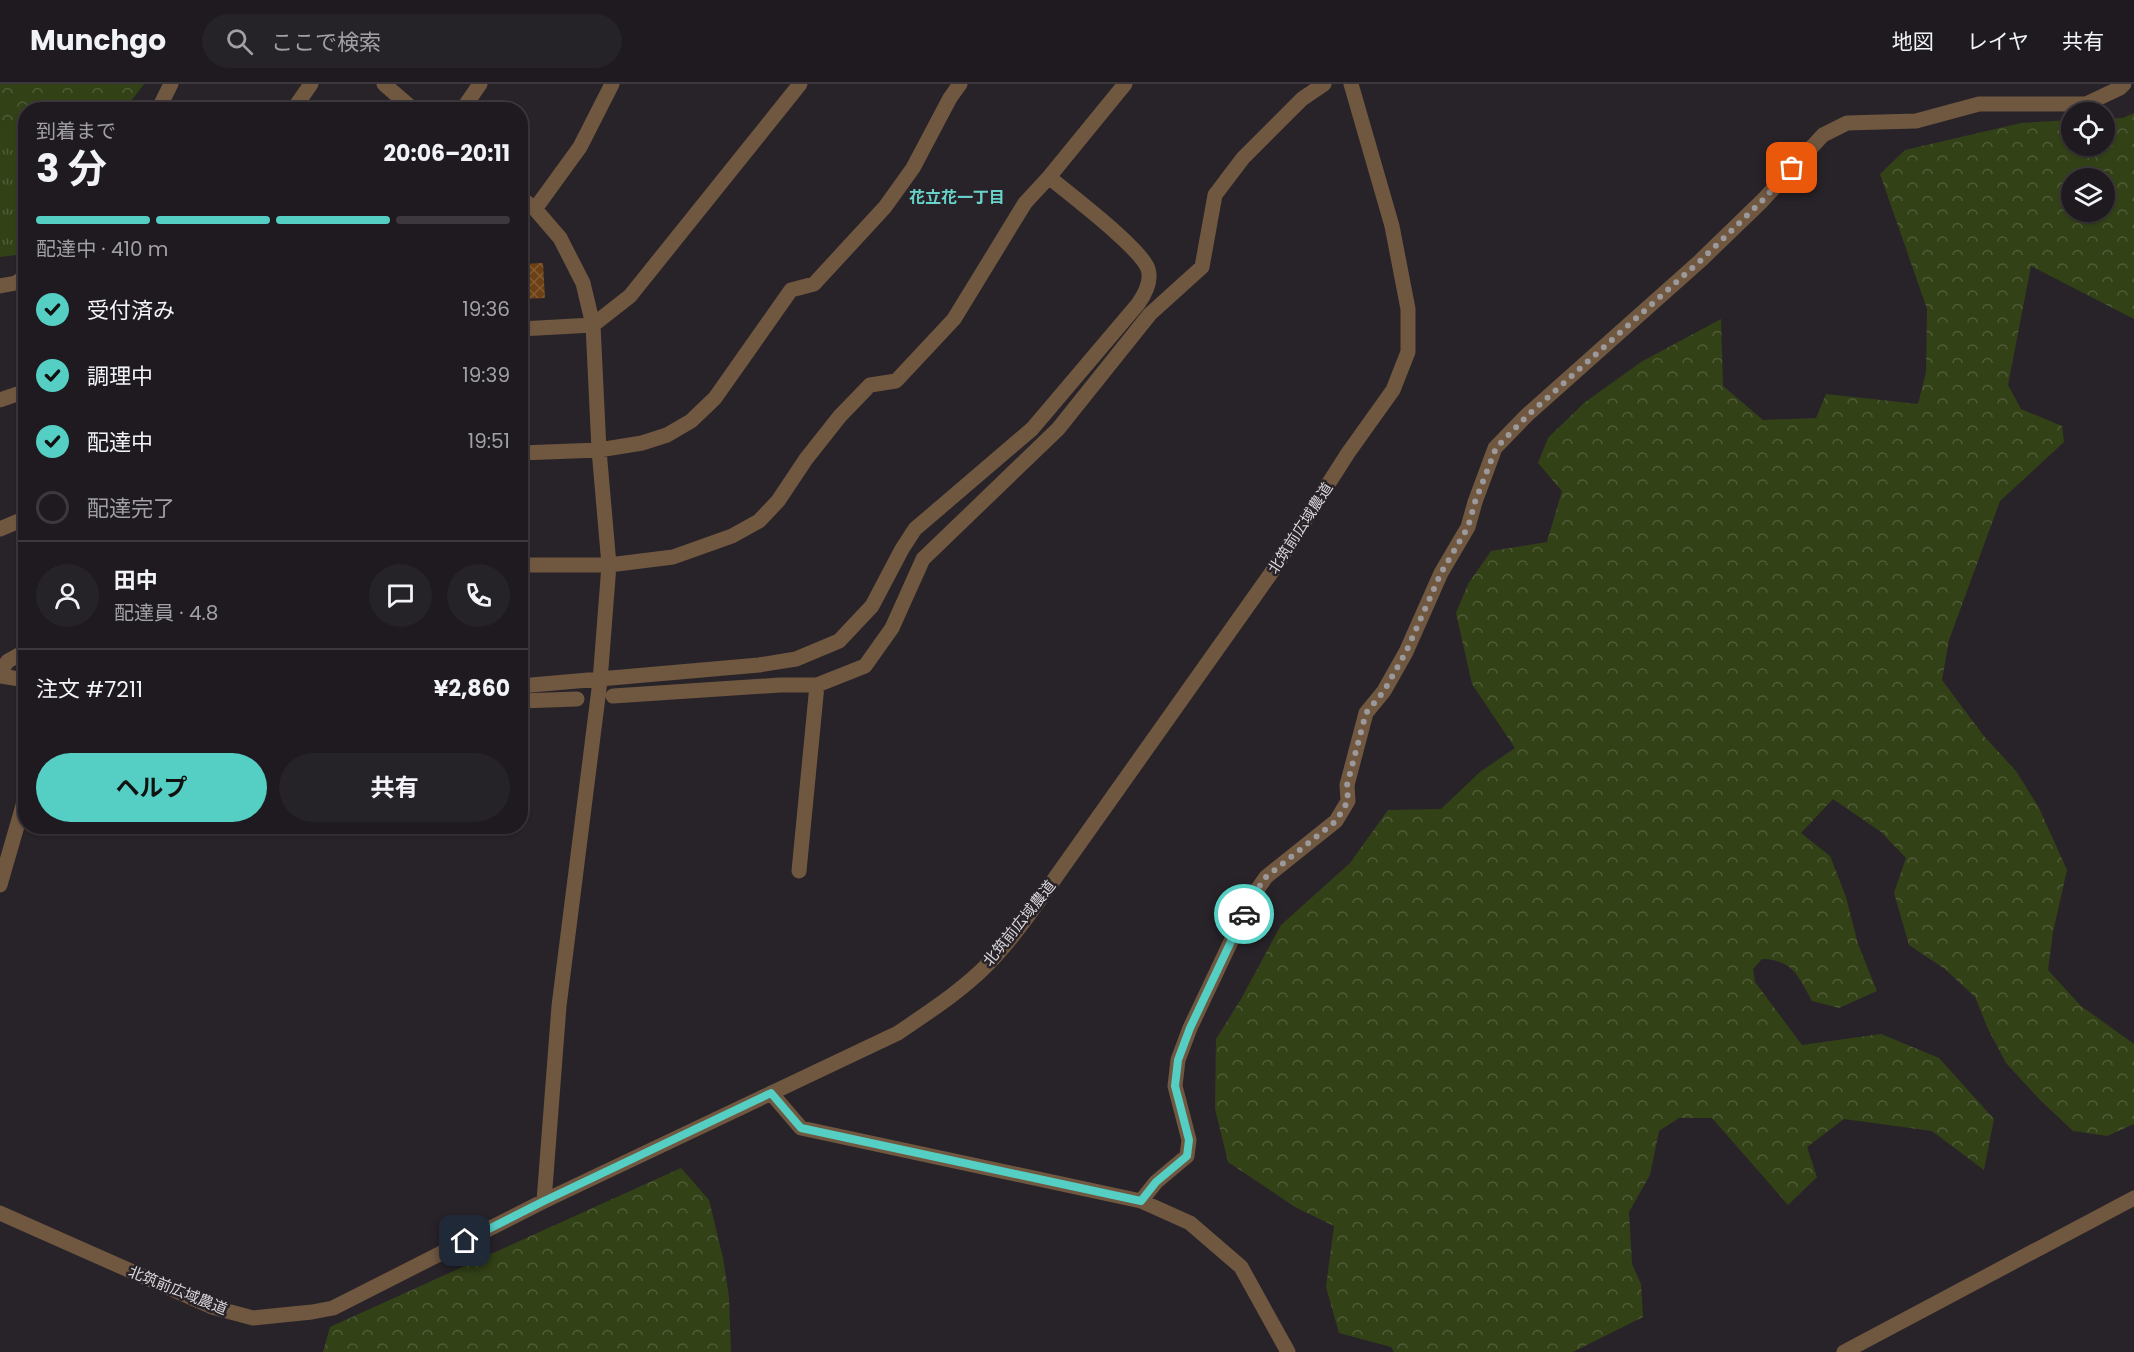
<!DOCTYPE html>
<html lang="ja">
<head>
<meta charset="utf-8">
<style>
  :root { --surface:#1e1a1f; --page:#262328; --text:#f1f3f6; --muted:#a1a1a4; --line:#3c383d; --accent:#55cec4 }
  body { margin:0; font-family:Poppins,"Noto Sans JP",sans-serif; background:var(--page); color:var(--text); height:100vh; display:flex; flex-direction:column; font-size:22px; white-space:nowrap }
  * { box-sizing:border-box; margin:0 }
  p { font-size:20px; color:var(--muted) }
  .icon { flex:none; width:33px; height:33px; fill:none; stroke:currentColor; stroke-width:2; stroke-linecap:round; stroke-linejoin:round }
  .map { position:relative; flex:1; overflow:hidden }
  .panel { position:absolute; left:18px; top:18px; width:510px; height:732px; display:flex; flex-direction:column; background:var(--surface); border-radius:24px; box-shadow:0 2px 4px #0004,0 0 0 2px var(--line) }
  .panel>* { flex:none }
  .buttons { position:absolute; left:2061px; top:18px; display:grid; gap:12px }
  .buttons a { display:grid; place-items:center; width:54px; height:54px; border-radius:50%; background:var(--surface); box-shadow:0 2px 4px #0004,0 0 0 2px var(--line); font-size:30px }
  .pin { position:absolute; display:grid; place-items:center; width:51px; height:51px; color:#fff; margin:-26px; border-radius:12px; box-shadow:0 3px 9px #0006 }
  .courier { position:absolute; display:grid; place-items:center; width:60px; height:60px; margin:-30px; border:4px solid #55cec4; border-radius:50%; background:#fff; color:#222; box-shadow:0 2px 8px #0007 }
  .headline em { font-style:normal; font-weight:700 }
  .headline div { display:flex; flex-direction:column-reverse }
  .headline { display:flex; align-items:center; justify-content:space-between; height:102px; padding:0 18px }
  h1 { font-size:39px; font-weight:700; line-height:45px }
  .bar { display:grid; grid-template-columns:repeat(4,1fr); gap:9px 6px; align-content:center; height:72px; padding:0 18px }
  .bar i { height:8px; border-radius:4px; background:var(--line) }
  .bar .current { background:var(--accent) }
  .bar p { grid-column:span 4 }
  .line { display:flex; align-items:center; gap:15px; padding:0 18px; border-top:2px solid var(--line) }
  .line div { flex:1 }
  .round { display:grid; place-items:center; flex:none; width:63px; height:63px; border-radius:32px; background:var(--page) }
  ol { padding:0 18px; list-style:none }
  li { display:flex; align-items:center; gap:18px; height:66px }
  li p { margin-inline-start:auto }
  li .icon { padding:6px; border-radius:50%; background:var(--accent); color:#111; stroke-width:4 }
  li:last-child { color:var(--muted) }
  li i { width:33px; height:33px; border:3px solid var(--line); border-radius:50% }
  .action { display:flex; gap:12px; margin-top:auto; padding:12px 18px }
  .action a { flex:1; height:69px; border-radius:36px; background:var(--accent); color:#111; font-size:24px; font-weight:700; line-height:69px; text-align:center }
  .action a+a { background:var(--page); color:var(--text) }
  header { display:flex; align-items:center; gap:36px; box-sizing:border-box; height:84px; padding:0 30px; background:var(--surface); border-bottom:2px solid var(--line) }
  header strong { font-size:28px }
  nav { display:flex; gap:33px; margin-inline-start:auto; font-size:21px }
  .search { width:420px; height:54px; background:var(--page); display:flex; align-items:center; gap:15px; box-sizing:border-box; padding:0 21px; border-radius:33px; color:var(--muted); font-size:22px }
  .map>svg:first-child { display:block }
</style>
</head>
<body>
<header>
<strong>Munchgo</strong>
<div class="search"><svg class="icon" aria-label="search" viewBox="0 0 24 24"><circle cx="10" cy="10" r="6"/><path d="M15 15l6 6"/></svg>ここで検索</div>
<nav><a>地図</a><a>レイヤ</a><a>共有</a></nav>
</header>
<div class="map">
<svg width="2134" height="1268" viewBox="0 0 2134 1268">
  <defs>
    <pattern id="grass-tufts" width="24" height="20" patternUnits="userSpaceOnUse" patternTransform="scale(1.5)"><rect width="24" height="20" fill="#334117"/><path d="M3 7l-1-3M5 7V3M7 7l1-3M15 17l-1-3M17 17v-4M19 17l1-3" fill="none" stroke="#505c38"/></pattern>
    <pattern id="forest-crowns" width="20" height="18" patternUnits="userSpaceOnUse" patternTransform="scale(1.5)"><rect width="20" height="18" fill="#334117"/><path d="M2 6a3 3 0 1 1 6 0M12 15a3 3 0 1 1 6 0" fill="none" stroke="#505c38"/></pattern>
    <pattern id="building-cross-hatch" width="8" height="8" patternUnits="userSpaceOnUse" patternTransform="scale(1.5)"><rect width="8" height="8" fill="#6c4012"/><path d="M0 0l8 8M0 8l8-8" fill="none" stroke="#805b34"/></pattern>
  </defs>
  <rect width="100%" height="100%" fill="#282329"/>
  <path fill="url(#grass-tufts)" d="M25,35v135l-25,3v-128z"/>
  <path fill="url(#forest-crowns)" fill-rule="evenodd" d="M0,0h144l-19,25 -99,1 -1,9 -25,10z
    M2134,29v206l-103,-53 -23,119 13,24 41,17 2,16 -64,59 -51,139 -7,40 41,55 33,36 23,37 28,62 -14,62 -5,38 33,36 53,38v80l-27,12 -34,-5 -33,-31 -34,-37 -18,-34 -13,-32 -30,-28 -36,-24 -15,-52 12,-35 -25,-26 -48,-33 -32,34 29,23 16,41 12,47 19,47 -38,17 -27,-7c-13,-24 -20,-42 -50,-42l-9,10 2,13 47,63 79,-11 58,24 55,61 -10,51 -52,-39 -88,-12 -37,28 10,30 -29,28 -76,-87h-33l-20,13 -9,44 -21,37 3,52 9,20 2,33 -70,35h-179l-3,-5 -52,-14 -13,-46 8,-61 -39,-19 -67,-45 -13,-53 1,-70 25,-40 40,-74 69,-62 38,-53 53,-1 39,-37 35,-24 -43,-64 -16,-71 12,-29 23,-33 56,-9 15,-51 -24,-28 10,-25 36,-35 57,-41 80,-43 2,67 40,34 53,-2 10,-24 92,10 8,-32 1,-63 -47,-135 25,-24 116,-27 50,-3 1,26h32l1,-27 18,-1zM2104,94v34h-32v-34z
    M681,1084l28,32 14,58 6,39 2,55h-408l7,-25z"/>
  <path fill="url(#building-cross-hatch)" d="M543,179l2,35 -25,1v-35z"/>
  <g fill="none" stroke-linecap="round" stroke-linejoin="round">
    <path stroke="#705740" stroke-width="15" d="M384,0l30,26
      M158,26l13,-26
      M293,26l18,-26
      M462,26l18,-26
      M520,113l15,12 25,29 23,45 10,42 6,125 10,115 -9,116 -41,325 -15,195
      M535,125l45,-62 32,-63
      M0,202l16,-3 10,-7
      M520,245l73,-4 37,-29 170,-212
      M0,316l26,-9
      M520,369l79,-3 43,-7 25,-8 24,-14 24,-23 76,-108 23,-6 71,-77 28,-39 37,-70 10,-14
      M0,445l26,-11
      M520,481h89l64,-8 59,-21 27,-15 19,-20 28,-42 34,-43 30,-31 26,-4 58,-62 71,-116 24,-26 76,-93
      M0,587l8,-10 18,-10
      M0,592l26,4
      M520,602l239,-21 37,-6 43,-18 33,-35 30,-57 13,-20 117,-100 106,-125c7,-10 14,-23 10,-35 -7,-21 -79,-75 -99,-92
      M613,612l167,-11h37l48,-19 27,-38 31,-69 135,-130 92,-115 52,-47 13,-72 28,-37 59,-59 22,-15
      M520,617l57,-2
      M799,787l18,-186
      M0,801l26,-90
      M771,1009l30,35 340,73 49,22 51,44 47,85
      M1141,1117l15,-19 31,-26 2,-16 -14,-54 3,-26 12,-32 62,-131 14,-20 70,-56 12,-20 -1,-16 19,-72 18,-22 22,-39 35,-79 27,-46 7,-25 20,-54 32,-33 173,-154 62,-60 61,-66 24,-12 69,-2 63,-17h107l34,-16 4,-4
      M0,1129l212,94 41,11 59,-6 21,-4 211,-107 354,-168c32,-22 65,-43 92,-71 22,-23 40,-48 58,-74l226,-319 74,-116 45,-63 15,-38v-43l-16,-83 -41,-142
      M1844,1268l290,-154"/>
  </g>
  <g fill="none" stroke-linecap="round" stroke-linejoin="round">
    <path stroke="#9c999d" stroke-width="6" stroke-dasharray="0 10.8" d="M1244,830l8,-17 14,-20 70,-56 12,-20 -1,-16 19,-72 18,-22 22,-39 35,-79 27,-46 7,-25 21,-54 31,-32 173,-155 62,-60 30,-33"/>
    <path stroke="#55cec4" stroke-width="8" d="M465,1157l79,-40 227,-108 30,35 340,73 15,-19 31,-26 2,-16 -14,-54 3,-26 12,-32 54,-114"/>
  </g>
  <g text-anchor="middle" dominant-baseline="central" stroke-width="5" stroke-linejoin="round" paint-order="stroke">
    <g font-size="15" fill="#dbd8dc" stroke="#282329">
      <text transform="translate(1300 444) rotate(-57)">北筑前広域農道</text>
      <text transform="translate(1019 839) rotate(-51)">北筑前広域農道</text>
      <text transform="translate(178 1206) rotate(22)">北筑前広域農道</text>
    </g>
    <g font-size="16" font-weight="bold" fill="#68d3cb" stroke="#282329">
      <text x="957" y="113">花立花一丁目</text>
    </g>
  </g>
</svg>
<div class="buttons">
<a><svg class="icon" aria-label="locate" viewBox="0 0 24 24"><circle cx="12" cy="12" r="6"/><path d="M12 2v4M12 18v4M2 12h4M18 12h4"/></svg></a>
<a><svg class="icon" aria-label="layers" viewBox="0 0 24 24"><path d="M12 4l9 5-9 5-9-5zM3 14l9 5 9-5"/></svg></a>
</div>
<div class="pin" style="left:1792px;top:84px;background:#ea580c"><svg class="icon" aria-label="bag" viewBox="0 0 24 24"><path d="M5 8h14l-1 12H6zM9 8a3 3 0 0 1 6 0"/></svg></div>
<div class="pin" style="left:465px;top:1157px;background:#1f2937"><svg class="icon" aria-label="home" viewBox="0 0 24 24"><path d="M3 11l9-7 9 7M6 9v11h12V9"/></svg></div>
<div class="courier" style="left:1244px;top:830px"><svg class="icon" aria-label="car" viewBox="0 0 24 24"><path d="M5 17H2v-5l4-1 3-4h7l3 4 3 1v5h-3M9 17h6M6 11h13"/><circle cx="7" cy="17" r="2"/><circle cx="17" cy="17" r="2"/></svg></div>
<section class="panel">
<div class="headline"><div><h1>3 分</h1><p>到着まで</p></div><em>20:06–20:11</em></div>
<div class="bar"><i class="current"></i><i class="current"></i><i class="current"></i><i></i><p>配達中 · 410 m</p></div>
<ol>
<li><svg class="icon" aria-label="check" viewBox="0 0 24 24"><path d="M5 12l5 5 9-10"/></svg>受付済み<p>19:36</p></li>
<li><svg class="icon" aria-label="check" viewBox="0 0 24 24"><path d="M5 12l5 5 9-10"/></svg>調理中<p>19:39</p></li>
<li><svg class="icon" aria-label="check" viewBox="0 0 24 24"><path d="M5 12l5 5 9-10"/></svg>配達中<p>19:51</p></li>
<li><i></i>配達完了</li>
</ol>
<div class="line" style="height:108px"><a class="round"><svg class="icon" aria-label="person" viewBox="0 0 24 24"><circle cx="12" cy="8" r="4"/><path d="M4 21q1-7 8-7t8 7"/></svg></a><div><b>田中</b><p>配達員 · 4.8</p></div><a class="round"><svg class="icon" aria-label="chat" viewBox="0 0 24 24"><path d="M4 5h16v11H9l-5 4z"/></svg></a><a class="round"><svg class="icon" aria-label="phone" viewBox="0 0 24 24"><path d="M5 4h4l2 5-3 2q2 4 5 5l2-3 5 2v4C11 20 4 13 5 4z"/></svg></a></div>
<div class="line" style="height:78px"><div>注文 #7211</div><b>¥2,860</b></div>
<div class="action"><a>ヘルプ</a><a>共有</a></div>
</section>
</div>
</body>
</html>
